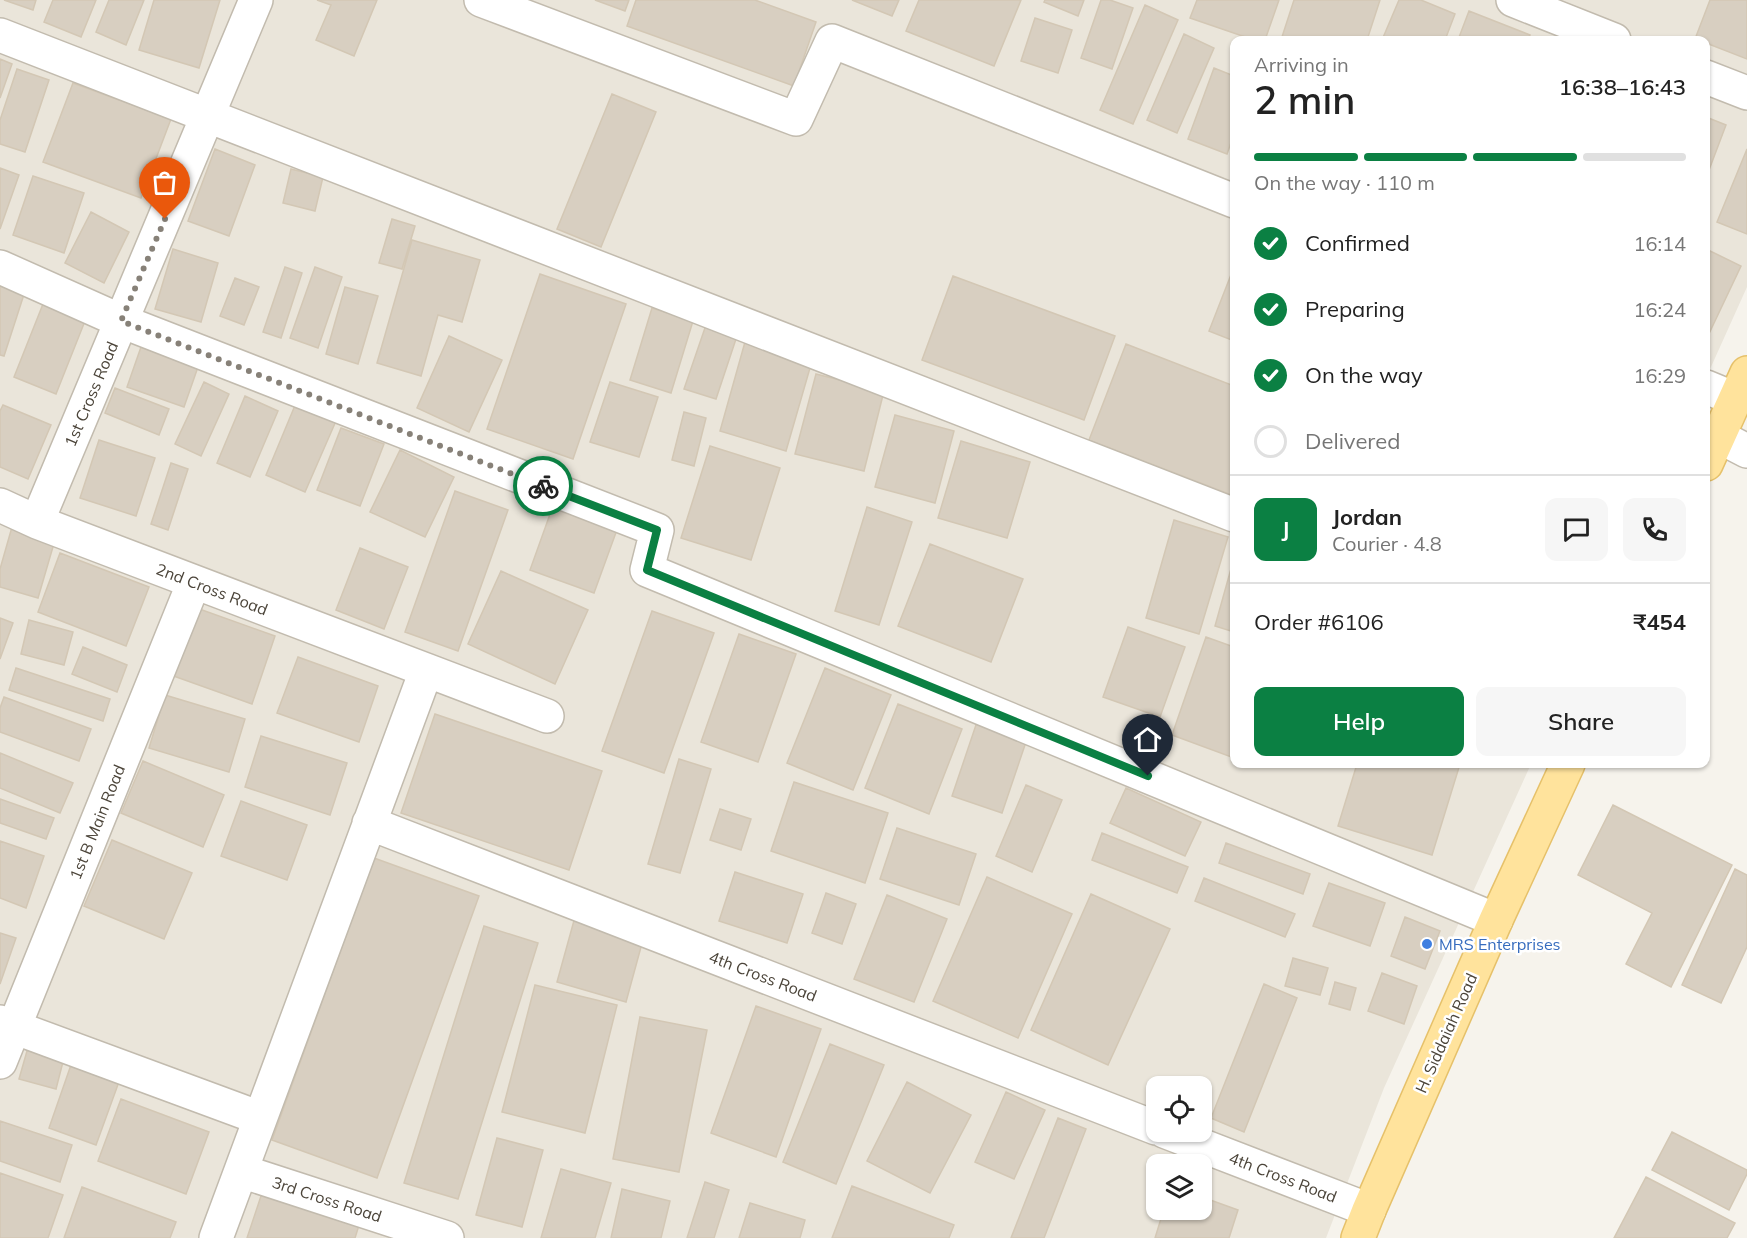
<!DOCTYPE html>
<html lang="en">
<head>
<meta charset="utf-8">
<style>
  :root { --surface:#fff; --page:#f6f6f6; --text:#222; --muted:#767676; --line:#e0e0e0; --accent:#0b8043 }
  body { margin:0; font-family:Mulish,sans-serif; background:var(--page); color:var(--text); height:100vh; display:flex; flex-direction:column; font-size:22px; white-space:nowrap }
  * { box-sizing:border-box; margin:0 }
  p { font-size:20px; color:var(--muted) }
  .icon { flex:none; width:33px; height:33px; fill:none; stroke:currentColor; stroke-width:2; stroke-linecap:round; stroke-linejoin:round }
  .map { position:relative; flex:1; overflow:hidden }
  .drawer { position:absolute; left:1230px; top:36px; width:480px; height:732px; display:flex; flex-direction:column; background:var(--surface); border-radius:12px; box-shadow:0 2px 4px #0004 }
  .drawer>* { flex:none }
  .controls { position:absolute; left:1146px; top:1076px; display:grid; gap:12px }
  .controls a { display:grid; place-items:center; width:66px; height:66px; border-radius:12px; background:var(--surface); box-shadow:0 2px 4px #0004; font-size:30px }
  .pin { position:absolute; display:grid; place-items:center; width:51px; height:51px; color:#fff; margin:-62px -26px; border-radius:50% 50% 50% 0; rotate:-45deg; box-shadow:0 0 6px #0007 }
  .pin .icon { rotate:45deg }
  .courier { position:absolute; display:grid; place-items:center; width:60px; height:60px; margin:-30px; border:4px solid #0b8043; border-radius:50%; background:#fff; color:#222; box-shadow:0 2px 8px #0007 }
  .summary em { font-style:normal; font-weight:600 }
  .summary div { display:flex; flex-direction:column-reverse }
  .summary { display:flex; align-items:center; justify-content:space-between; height:102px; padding:0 24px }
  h1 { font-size:39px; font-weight:600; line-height:45px }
  .bar { display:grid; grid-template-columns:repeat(4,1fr); gap:9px 6px; align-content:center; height:72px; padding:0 24px }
  .bar i { height:8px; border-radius:4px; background:var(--line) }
  .bar .on { background:var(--accent) }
  .bar p { grid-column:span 4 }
  .line { display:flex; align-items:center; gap:15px; padding:0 24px; border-top:2px solid var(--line) }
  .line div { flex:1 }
  .round { display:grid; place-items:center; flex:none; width:63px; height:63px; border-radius:12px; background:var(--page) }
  ol { padding:0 24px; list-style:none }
  li { display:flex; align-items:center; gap:18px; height:66px }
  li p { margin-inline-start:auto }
  li .icon { padding:6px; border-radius:50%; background:var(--accent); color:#fff; stroke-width:4 }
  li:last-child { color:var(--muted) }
  li i { width:33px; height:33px; border:3px solid var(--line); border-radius:50% }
  .primary-button { display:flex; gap:12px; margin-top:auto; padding:12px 24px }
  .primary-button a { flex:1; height:69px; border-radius:12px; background:var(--accent); color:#fff; font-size:24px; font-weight:600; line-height:69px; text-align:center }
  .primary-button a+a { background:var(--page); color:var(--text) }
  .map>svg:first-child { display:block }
</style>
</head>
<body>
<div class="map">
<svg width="1747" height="1238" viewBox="0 0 1747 1238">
  <rect width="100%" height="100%" fill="#f6f3ec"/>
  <path fill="#eae5da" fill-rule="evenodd" d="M0,0h1747v287l-41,91v-338h-472v724h297l-147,324 -58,150h-1326zM1156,1086h46v45h-46zM1156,1164h46v45h-46z"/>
  <path fill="#d8cfc1" stroke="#d3c7b4" stroke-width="1.5" d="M4,0h32l-3,10z
    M53,0h43l-15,37 -37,-15z
    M109,0h35l-18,45 -30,-13z
    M154,0h66l-21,68 -60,-18z
    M317,0h60l-23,56 -38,-16 15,-35z
    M595,0h34l-4,11z
    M636,0h119l61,22 -22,64 -167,-60z
    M852,0h47l-7,16z
    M919,0h102l-27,66 -88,-35z
    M1045,0h39l-6,16 -34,-14z
    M1101,0h9l23,8 -21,61 -31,-11z
    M1197,0h82l-14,40h-11l-64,-22z
    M1294,0h86l-13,40h-86z
    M1399,0h22l34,14 -10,26h-63z
    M1710,0h37v59l-41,-16v-3l-11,-1z
    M1145,5l33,15 -45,104 -33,-14z
    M1469,11l61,24 -2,5h-70z
    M1035,18l37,12 -14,43 -37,-12z
    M1184,34l30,14 -37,85 -30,-13z
    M0,59l12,5 -12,34z
    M1214,68l20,8v58l-7,20 -39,-15z
    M17,69l32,11 -24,72 -25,-8v-24z
    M73,83l98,36 -30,79 -98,-36z
    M612,94l44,18 -55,135 -44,-18z
    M1706,117l20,8 -20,53z
    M215,149l40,16 -26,71 -41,-15z
    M1747,149v85l-30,-12z
    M0,168l19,7 -19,54z
    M291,169l32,8 -8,34 -32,-8z
    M33,176l51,17 -20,60 -51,-18z
    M91,212l38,20 -25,51 -39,-20z
    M392,219l23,7 -13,43 -23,-6z
    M412,240l68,20 -18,62 -24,-7 -17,61 -44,-13z
    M173,249l45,14 -17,59 -46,-13z
    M1706,249l35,17 -35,74z
    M285,267l17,6 -21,65 -18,-6z
    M315,267l27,10 -24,71 -28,-10z
    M1234,267v74l-25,-10z
    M0,274l28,8 -24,74 -4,-1z
    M540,274l86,30 -53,155 -86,-30z
    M953,276l162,60 -31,84 -162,-60z
    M235,278l24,9 -15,38 -24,-9z
    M345,287l33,9 -20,68 -32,-10z
    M43,304l42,17 -29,73 -42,-17z
    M652,308l41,13 -22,72 -41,-13z
    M707,322l31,11 -22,66 -32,-10z
    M449,336l53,24 -33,72 -52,-24z
    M745,342l67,19 -26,90 -66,-20z
    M1126,344l108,42v110l-145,-56z
    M141,347l57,20 -14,40 -57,-20z
    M816,374l68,17 -20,80 -69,-17z
    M204,382l25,12 -28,62 -26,-12z
    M610,382l48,15 -19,60 -49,-15z
    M115,388l54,21 -10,26 -54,-22z
    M245,396l33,15 -28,66 -33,-14z
    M296,403l40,18 -31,71 -39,-17z
    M3,405l48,20 -23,54 -28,-12v-56z
    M684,412l22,6 -12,48 -22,-6z
    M895,415l59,16 -19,72 -60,-16z
    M341,428l43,16 -24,62 -43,-16z
    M99,440l56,18 -19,58 -56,-18z
    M961,441l69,21 -23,76 -69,-20z
    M710,446l70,22 -29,92 -70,-22z
    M400,450l54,27 -29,60 -55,-25z
    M171,463l17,6 -20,61 -17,-6z
    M455,491l53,19 -50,141 -53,-19z
    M554,503l64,24 -24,66 -64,-23z
    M867,507l45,15 -33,103 -44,-14z
    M1174,520l54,17 -29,97 -53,-16z
    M12,527l43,13 -17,58 -38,-11v-18z
    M930,544l93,35 -32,83 -93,-36z
    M360,548l48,19 -24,62 -48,-19z
    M60,553l89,34 -23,59 -88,-34z
    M1234,558v74l-19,-6z
    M501,571l87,39 -33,74 -87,-40z
    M191,606l84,30 -23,68 -84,-30z
    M652,611l62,22 -50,140 -62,-22z
    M0,618l13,5 -13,36z
    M29,620l44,12 -9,33 -43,-11z
    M1128,627l57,20 -25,70 -57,-20z
    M739,634l57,20 -38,108 -57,-20z
    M1206,637l28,10v111l-62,-23z
    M83,647l44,18 -10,27 -45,-18z
    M298,657l80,29 -19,56 -82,-29z
    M16,668l94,31 -7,22 -94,-31z
    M825,668l66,27 -38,95 -66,-27z
    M165,695l80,24 -16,53 -80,-24z
    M4,697l87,32 -12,32 -79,-29v-24z
    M898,704l64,25 -33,85 -64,-26z
    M435,714l167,57 -33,99 -168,-57z
    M978,719l50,17 -26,77 -50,-17z
    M261,736l86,27 -17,52 -85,-28z
    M0,753l73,30 -13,30 -60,-25z
    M679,759l32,10 -31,104 -32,-9z
    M143,761l81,34 -21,52 -82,-34z
    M1357,764h103l-28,91 -94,-29z
    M794,782l94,31 -23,70 -94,-32z
    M1026,785l36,15 -30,72 -36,-16z
    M1126,788l75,34 -16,34 -75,-33z
    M0,799l54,19 -8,21 -46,-16z
    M241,801l66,24 -20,55 -66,-24z
    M1613,805l119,60 -61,122 -45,-23 26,-51 -74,-38z
    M720,809l31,10 -10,31 -31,-10z
    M897,828l79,26 -17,51 -79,-26z
    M1102,833l86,34 -11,26 -85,-33z
    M112,840l80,33 -28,66 -80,-33z
    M0,841l44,15 -18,52 -26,-10z
    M1226,843l84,31 -7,20 -84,-31z
    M374,858l105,38 -102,282 -105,-38z
    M1735,869l12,6v72l-26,56 -39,-18z
    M735,872l68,22 -16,49 -68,-22z
    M987,877l85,37 -54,124 -85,-37z
    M1204,878l91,36 -10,23 -90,-36z
    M1329,883l56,20 -15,43 -57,-20z
    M826,893l30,11 -14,40 -30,-11z
    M1091,894l79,35 -62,136 -77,-35z
    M887,895l60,24 -33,83 -60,-23z
    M575,917l69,19 -18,66 -69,-20z
    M1405,917l35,14 -15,38 -34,-13z
    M484,926l54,17 -80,256 -54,-16z
    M0,933l16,5 -16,46z
    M1293,958l35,10 -8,27 -35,-9z
    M1382,973l35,13 -13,38 -36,-13z
    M1335,982l21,6 -6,22 -21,-6z
    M1264,984l33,14 -53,134 -33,-14z
    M535,985l82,20 -32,128 -83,-21z
    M756,1006l65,23 -45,128 -65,-24z
    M640,1017l67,13 -28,142 -66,-13z
    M29,1044l36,10 -9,35 -37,-10z
    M830,1044l54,21 -48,119 -53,-22z
    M72,1062l48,17 -24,66 -47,-17z
    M907,1082l64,33 -41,78 -63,-32z
    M1006,1092l39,18 -31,69 -39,-17z
    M121,1099l88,33 -23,62 -88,-33z
    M1058,1118l28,11 -42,109h-33z
    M0,1121l72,24 -12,37 -60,-21z
    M1672,1132l75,38v4l-18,36 -77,-40z
    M497,1138l46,12 -21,77 -46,-12z
    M561,1169l50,14 -16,55h-54z
    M0,1173l63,22 -15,43h-48z
    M1646,1177l89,46 -8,15h-113z
    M705,1182l24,8 -15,48h-27z
    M852,1186l102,39 -5,13h-117z
    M82,1187l94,35 -6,16h-106z
    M622,1189l48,12 -9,37h-50z
    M263,1190l97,32 -5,16h-108z
    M1202,1197l36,13 -9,28h-74l9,-29h38z
    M750,1203l55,17 -5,18h-61z"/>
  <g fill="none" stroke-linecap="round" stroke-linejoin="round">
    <defs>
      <path id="minor" d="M481,0l315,119 36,-78 402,160
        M1513,0l101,40
        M0,35l1234,480
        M1706,77l41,16
        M0,267l121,54 536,209 -10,40 849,350
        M1706,387l29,12
        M1718,436l29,15
        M0,505l37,17 510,194
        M37,522l219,-522
        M369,823l787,305
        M0,1022l260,96
        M0,1062l194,-480
        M1164,1131l205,79
        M241,1171l206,67
        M216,1238l210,-567"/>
      <path id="primary" d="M1706,464l41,-91
        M1358,1238l11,-28 127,-290 72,-156"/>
    </defs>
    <use href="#minor" stroke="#c2bbae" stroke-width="36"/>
    <use href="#primary" stroke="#e6c16a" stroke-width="36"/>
    <use href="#minor" stroke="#fff" stroke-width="33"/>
    <use href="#primary" stroke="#ffe39c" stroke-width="33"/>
  </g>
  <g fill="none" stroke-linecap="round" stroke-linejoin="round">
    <path stroke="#878178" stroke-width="6" stroke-dasharray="0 10.8" d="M165,219l-44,102 422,165"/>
    <path stroke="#0b8043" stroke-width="8" d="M543,486l114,44 -10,40 501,206"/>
  </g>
  <circle fill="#3f7fe0" stroke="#fff" stroke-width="2" cx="1427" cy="944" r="6"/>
  <g text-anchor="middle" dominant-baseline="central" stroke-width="5" stroke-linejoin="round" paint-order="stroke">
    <g font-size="16" fill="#4b4439" stroke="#fff">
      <text transform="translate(91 394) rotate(-67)">1st Cross Road</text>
      <text transform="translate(212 589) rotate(21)">2nd Cross Road</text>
      <text transform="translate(97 822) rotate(-68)">1st B Main Road</text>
      <text transform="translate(763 976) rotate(21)">4th Cross Road</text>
      <text transform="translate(1446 1033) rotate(-66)">H. Siddaiah Road</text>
      <text transform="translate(1283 1177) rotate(21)">4th Cross Road</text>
      <text transform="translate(327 1199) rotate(18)">3rd Cross Road</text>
    </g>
    <g font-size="16" fill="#366cbe" stroke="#fff" text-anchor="start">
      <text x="1439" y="944">MRS Enterprises</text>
    </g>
  </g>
</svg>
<div class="controls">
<a><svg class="icon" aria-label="locate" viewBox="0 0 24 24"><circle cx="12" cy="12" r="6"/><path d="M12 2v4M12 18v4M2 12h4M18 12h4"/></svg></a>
<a><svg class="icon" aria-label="layers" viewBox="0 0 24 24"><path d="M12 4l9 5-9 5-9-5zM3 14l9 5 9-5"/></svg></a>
</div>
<div class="pin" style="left:165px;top:219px;background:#ea580c"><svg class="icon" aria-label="bag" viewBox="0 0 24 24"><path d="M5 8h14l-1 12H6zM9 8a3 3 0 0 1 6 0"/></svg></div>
<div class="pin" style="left:1148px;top:776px;background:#1f2937"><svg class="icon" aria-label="home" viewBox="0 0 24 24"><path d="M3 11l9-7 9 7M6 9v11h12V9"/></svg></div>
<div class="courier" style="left:543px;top:486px"><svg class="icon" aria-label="bike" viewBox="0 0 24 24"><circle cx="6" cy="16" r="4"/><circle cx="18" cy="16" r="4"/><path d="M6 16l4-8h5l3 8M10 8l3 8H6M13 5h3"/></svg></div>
<section class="drawer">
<div class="summary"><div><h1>2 min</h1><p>Arriving in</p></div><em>16:38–16:43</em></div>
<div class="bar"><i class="on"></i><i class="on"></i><i class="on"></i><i></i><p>On the way · 110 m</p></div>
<ol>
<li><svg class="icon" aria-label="check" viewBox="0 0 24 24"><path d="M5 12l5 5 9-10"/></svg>Confirmed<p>16:14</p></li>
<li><svg class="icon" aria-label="check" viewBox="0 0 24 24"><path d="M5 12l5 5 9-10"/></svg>Preparing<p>16:24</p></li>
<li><svg class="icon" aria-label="check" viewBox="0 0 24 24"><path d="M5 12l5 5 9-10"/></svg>On the way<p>16:29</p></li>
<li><i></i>Delivered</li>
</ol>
<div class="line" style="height:108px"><b class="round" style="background:var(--accent);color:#fff">J</b><div><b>Jordan</b><p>Courier · 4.8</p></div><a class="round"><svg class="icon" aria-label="chat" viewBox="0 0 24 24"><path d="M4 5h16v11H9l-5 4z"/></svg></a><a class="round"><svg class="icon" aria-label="phone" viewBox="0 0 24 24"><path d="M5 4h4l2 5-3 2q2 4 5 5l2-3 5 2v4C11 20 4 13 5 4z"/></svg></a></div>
<div class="line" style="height:78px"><div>Order #6106</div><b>₹454</b></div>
<div class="primary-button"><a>Help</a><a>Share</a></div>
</section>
</div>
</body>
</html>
